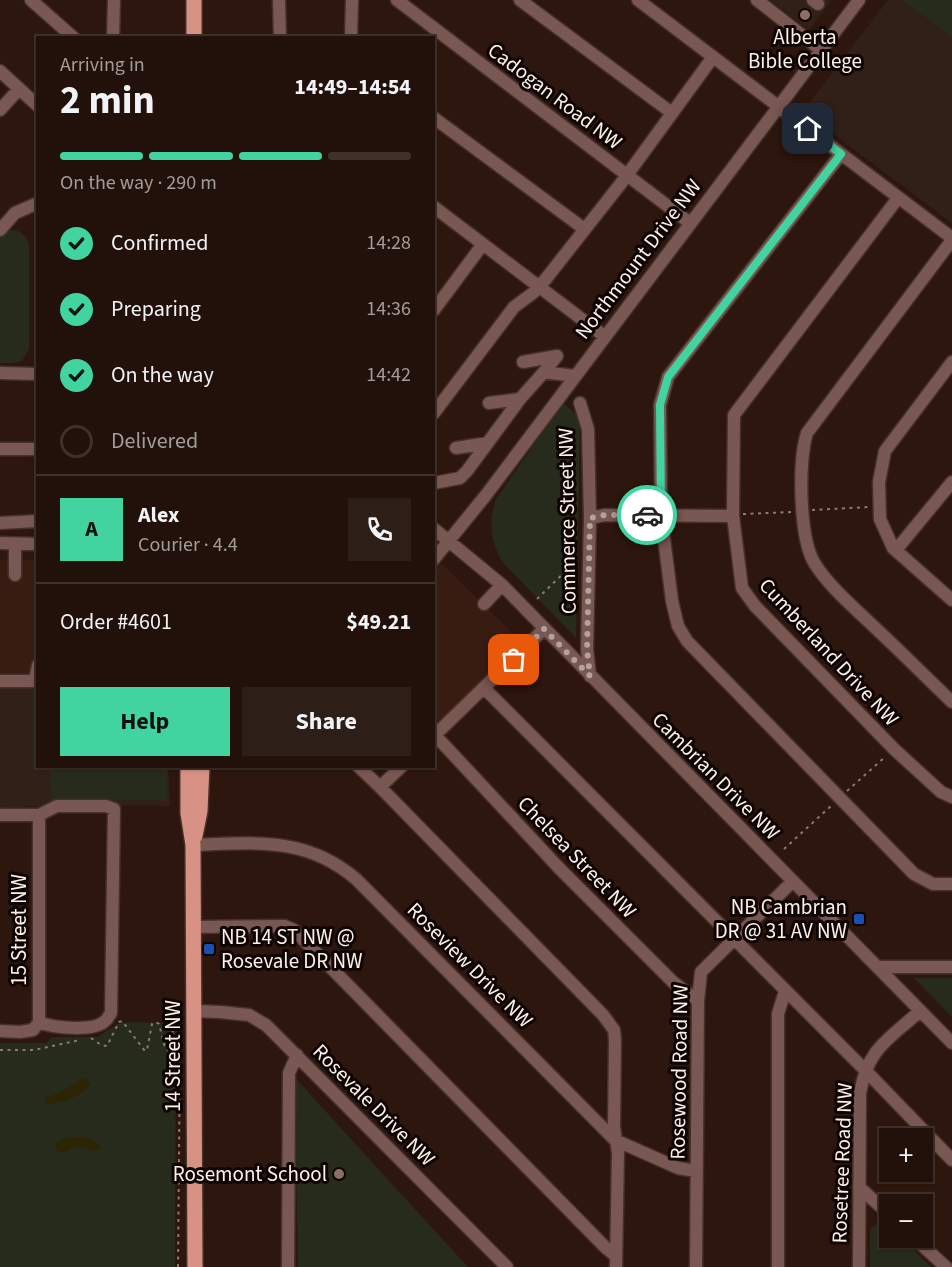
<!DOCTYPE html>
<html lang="en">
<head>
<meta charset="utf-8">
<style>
  :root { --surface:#22100a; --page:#2e1e18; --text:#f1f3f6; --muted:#a29d9c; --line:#3f302b; --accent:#42d4a0 }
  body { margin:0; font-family:"Source Sans 3",sans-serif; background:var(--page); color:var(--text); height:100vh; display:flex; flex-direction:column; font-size:22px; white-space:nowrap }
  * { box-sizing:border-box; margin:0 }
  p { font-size:20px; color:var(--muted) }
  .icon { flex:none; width:33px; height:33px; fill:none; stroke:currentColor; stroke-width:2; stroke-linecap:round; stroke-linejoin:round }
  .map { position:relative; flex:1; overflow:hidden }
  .side { position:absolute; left:36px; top:36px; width:399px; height:732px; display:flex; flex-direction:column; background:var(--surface); border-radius:0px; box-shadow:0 2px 4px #0004,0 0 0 2px var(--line) }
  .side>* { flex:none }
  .controls { position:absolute; left:879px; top:1128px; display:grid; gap:12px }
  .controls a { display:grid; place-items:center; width:54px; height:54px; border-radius:0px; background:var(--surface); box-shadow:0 2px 4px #0004,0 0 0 2px var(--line); font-size:30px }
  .pin { position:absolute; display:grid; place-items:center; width:51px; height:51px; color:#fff; margin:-26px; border-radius:12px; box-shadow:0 3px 9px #0006 }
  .courier { position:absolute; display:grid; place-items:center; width:60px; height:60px; margin:-30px; border:4px solid #42d4a0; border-radius:50%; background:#fff; color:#222; box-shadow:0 2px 8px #0007 }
  .headline em { font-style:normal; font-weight:700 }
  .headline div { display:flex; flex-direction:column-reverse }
  .headline { display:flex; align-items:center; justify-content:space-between; height:102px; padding:0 24px }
  h1 { font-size:39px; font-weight:700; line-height:45px }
  .bar { display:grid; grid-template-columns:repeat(4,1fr); gap:9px 6px; align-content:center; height:72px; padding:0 24px }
  .bar i { height:8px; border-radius:4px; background:var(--line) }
  .bar .selected { background:var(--accent) }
  .bar p { grid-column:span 4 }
  .line { display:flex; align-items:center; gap:15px; padding:0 24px; border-top:2px solid var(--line) }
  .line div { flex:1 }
  .round { display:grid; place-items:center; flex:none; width:63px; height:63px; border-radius:0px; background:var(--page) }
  ol { padding:0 24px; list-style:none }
  li { display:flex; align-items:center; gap:18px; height:66px }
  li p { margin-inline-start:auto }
  li .icon { padding:6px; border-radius:50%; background:var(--accent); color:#111; stroke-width:4 }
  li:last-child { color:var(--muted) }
  li i { width:33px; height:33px; border:3px solid var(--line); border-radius:50% }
  .primary-button { display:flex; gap:12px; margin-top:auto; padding:12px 24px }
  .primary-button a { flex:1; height:69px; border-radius:0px; background:var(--accent); color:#111; font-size:24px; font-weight:700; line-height:69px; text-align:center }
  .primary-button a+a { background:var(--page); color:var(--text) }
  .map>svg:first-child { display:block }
</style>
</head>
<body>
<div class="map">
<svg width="952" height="1267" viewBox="0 0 952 1267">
  <rect width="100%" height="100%" fill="#2d160d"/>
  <path fill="#391c11" d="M0,560h37v113h-37z
    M434,564h8l83,81 -89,83 -2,-2z"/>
  <path fill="#312018" d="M770,0h62l-23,30z
    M888,0h13l51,37v186l-149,-112z
    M0,673h37l1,93 130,1 2,39 -108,-1 -62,3z"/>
  <path fill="#262b1b" d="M901,0h51v37z
    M11,230c11,1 15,5 18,15v104l-7,12 -8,2h-14v-126l6,-6z
    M563,403l13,11 4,10 -4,214 -72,-74c-14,-21 -16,-41 -8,-65z
    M32,692h5l1,74 129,1v33l-116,1 -1,-33 -19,-1z
    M914,978h38v39z
    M121,1022l55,1 -1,244h-175v-224h46l6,-6h45z
    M294,1076l14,16 160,175h-170z
    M879,1222h8l2,2 1,14h12l29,29h-61v-32l1,-7z"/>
  <path fill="#2c2403" d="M86,1077l4,7c-7,13 -31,19 -45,20v-6l14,-5z
    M69,1137c11,0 25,0 32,11l-6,3 -17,-5 -18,7 -5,-5 1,-5z"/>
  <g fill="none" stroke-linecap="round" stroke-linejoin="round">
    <defs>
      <path id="minor" d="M31,0l43,38
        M279,0l1,38
        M397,0l293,223
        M520,0l152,113
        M638,0l314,238
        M757,0l64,50
        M813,0l5,4
        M113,38l1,-38
        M351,38l1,-38
        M0,71l38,35
        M0,110l19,-21
        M434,118l149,110
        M841,154l-173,223 -8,28 1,110 11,86 6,25 9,15 227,233 19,10h19
        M898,198l-164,217 -1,101 9,72 13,18 139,143 47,43 11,5
        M434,207l170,129
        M0,230l15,-17 23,-10
        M952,240l-145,193c-9,28 -8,106 8,131 14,22 35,40 54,58 28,26 55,53 83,80
        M434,310l49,-66
        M523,362l34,-6 -13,16
        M952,362l-67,89 -6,31 1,37 13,29 59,52
        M0,373l38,1
        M489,403l31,-4
        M580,403l8,26 2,89 -3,131 3,27
        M434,413l80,-106 19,-14 12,-13 77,-98 91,-125
        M456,448l32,-5
        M0,449h38
        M434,483l26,-5 7,-7 53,-72 24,-27 30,4
        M590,518l15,-3 128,1
        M0,523l38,-2
        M434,529l68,56 450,458
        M0,543l38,1
        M896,550l56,-68
        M434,559l52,-64 373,-495
        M15,575v-31
        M484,604l18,-19
        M0,681h35l3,-16
        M484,688l381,382 87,90
        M434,734l125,134 114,114 25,19
        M434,736l110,-107
        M358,766l22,21 223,228 11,15 1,10 -1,87 4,26 -2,114
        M380,787l22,-21
        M0,815h39l18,-9h49l8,3 -3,204c-2,2 -3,6 -6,8 -11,11 -52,7 -66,1
        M193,845c62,-2 113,-9 163,34l259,261 63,28 18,3
        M194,927l91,-1 9,4 311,317 11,9
        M877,967h75
        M194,1011l26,1 29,3 17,10 241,242
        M0,1031l20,1 13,-2 6,-8v-207
        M859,1187l31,28
        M914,1238l32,29
        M288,1267l1,-194 8,-18
        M696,1267l2,-266 3,-29 92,-91
        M778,1267v-253l7,-23
        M859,1267l1,-174c8,-45 28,-53 60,-82"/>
      <path id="major" d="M194,38v-38
        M188,766v47l5,32 2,422
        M195,836l5,-25 2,-45"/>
    </defs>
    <use href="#minor" stroke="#463028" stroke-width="15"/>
    <use href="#major" stroke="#463028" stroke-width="18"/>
    <path stroke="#8c7a72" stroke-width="2" stroke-dasharray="3 4.5" stroke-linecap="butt" d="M812,510l57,-3
      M743,514l49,-2
      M537,599l40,-39
      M847,791l38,-34
      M784,849l48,-44
      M91,1038l10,7 6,1 12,-24 3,-1 23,30 2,-1 5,-26 4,-2 3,2 6,24 4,3 3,-2 1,-24 7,1
      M0,1050h34l46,-10
      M178,1267l2,-223"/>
    <use href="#minor" stroke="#795752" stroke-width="12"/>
    <use href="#major" stroke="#d79185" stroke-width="15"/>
  </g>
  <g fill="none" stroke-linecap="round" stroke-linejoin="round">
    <path stroke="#b4a39d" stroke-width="6" stroke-dasharray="0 10.8" d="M514,660l30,-31 46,47 -3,-26 3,-132 15,-3h42"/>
    <path stroke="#42d4a0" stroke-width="8" d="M647,515h14l-1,-110 8,-28 173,-223 -33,-25"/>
  </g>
  <g fill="#8d6e63" stroke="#0e0503" stroke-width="2">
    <circle cx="805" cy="15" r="6"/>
    <circle cx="339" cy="1174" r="6"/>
  </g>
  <g fill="#1a4fb4" stroke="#0e0503" stroke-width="2">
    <rect x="853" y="913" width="12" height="12" rx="3"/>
    <rect x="203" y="943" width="12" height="12" rx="3"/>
  </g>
  <g text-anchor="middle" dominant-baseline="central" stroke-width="6" stroke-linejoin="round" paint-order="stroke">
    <g font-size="21" fill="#fdefea" stroke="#0e0503" text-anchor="end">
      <text x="805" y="37" text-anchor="middle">Alberta<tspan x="805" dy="24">Bible College</tspan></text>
      <text x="847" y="907">NB Cambrian<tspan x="847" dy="24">DR @ 31 AV NW</tspan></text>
      <text x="221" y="937" text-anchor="start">NB 14 ST NW @<tspan x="221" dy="24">Rosevale DR NW</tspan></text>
      <text x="327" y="1174">Rosemont School</text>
    </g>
    <g font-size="21" fill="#fdefea" stroke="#0e0503">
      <text transform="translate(555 96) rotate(37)">Cadogan Road NW</text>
      <text transform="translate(638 259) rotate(-53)">Northmount Drive NW</text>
      <text transform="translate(567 521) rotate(-91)">Commerce Street NW</text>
      <text transform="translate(829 652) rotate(47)">Cumberland Drive NW</text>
      <text transform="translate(716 776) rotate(45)">Cambrian Drive NW</text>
      <text transform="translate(577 857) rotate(46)">Chelsea Street NW</text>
      <text transform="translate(19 930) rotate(-90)">15 Street NW</text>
      <text transform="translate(470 965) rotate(45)">Roseview Drive NW</text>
      <text transform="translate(173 1056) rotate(-90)">14 Street NW</text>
      <text transform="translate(679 1072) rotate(-89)">Rosewood Road NW</text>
      <text transform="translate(374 1105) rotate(45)">Rosevale Drive NW</text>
      <text transform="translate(842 1163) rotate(-88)">Rosetree Road NW</text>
    </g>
  </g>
</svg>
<div class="controls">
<a>+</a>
<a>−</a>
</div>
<div class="pin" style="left:514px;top:660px;background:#ea580c"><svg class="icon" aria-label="bag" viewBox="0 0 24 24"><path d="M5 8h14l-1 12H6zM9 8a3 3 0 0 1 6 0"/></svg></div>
<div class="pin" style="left:808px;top:129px;background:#1f2937"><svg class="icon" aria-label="home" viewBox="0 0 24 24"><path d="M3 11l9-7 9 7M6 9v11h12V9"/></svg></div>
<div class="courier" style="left:647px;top:515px"><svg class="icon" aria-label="car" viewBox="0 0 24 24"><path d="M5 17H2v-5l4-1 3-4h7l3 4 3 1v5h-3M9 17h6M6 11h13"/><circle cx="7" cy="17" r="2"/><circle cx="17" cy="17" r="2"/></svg></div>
<section class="side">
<div class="headline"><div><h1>2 min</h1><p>Arriving in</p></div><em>14:49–14:54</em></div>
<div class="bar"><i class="selected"></i><i class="selected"></i><i class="selected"></i><i></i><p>On the way · 290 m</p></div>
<ol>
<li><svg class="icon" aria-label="check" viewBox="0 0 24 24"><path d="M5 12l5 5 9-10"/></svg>Confirmed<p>14:28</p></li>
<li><svg class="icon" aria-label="check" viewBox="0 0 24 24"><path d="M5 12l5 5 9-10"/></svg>Preparing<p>14:36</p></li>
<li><svg class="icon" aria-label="check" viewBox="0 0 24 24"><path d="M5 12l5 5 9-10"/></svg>On the way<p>14:42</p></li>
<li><i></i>Delivered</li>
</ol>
<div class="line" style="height:108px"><b class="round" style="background:var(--accent);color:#111">A</b><div><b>Alex</b><p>Courier · 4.4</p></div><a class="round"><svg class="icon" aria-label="phone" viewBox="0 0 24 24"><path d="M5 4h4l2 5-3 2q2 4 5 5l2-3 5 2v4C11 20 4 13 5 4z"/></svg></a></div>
<div class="line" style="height:78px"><div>Order #4601</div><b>$49.21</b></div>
<div class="primary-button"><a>Help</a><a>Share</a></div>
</section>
</div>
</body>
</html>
